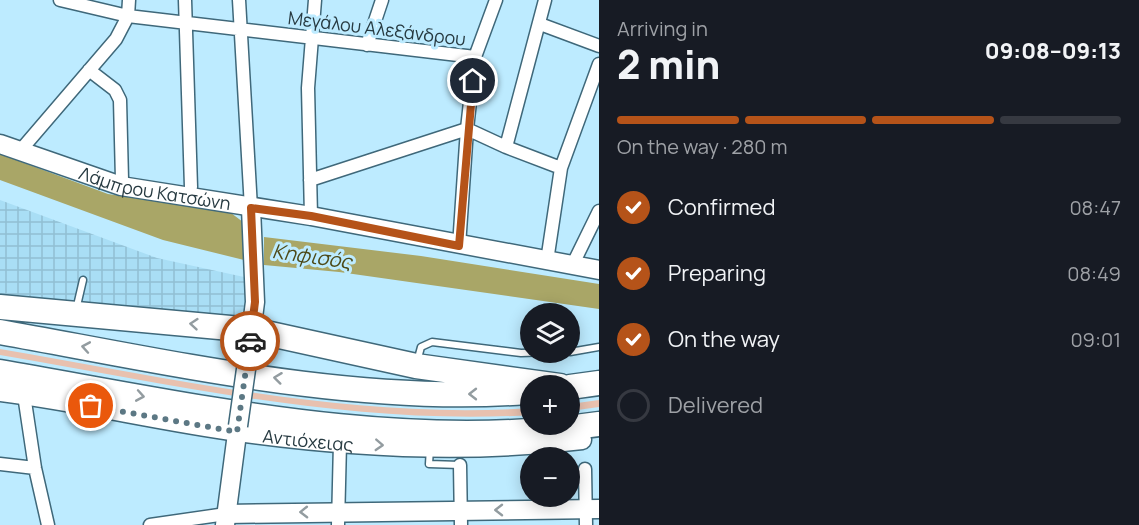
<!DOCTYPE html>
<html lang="en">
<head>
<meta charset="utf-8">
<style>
  :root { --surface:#171b24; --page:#20242c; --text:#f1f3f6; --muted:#9ea1a6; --line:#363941; --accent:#b55319 }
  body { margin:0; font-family:Manrope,sans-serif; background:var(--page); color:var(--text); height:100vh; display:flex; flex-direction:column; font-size:22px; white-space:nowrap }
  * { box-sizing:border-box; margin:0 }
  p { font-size:20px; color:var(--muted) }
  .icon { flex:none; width:33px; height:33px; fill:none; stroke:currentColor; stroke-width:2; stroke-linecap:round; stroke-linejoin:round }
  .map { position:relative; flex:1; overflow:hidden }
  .details { display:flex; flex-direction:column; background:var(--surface); width:540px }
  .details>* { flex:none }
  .buttons { position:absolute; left:520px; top:303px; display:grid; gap:12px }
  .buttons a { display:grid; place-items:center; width:60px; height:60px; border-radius:50%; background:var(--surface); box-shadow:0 3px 15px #0003; font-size:30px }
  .pin { position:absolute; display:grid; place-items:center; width:51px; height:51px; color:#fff; margin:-26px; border:3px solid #fff; border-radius:50%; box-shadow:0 2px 6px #0007 }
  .courier { position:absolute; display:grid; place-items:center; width:60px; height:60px; margin:-30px; border:4px solid #b55319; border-radius:50%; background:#fff; color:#222; box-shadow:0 2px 8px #0007 }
  .overview em { font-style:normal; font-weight:800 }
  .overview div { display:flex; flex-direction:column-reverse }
  .overview { display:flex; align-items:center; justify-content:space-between; height:102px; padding:0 18px }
  h1 { font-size:39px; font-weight:800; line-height:45px }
  .bar { display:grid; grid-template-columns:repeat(4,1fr); gap:9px 6px; align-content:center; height:72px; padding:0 18px }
  .bar i { height:8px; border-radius:4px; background:var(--line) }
  .bar .selected { background:var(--accent) }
  .bar p { grid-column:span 4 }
  ol { padding:0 18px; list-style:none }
  li { display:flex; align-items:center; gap:18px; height:66px }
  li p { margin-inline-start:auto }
  li .icon { padding:6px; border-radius:50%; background:var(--accent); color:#fff; stroke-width:4 }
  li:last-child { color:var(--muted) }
  li i { width:33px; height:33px; border:3px solid var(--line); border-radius:50% }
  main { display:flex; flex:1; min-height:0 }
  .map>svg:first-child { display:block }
</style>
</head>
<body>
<main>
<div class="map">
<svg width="599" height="525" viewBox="0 0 599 525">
  <defs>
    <pattern id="industrial-grid" width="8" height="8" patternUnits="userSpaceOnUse" patternTransform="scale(1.5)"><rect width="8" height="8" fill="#a9def5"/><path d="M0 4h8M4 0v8" fill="none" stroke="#91bfd3"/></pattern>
  </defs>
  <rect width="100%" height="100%" fill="#bdebff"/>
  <path fill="url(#industrial-grid)" d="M0,200l157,58 87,19 2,31 -11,9 -235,-21z"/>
  <path fill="#e8c1af" d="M0,349c175,30 353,71 531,59v7c-178,11 -356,-30 -531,-60z
    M599,400v7l-29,4v-7z"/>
  <path fill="#a9a667" d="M0,154l108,40 123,19 12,9 1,38 -81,-20 -163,-60z
    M264,237l157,19 178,28v25l-260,-37 -75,-7z"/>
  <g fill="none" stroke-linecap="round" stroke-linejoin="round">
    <defs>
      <path id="lane" d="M76,310l7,-30
        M570,352l29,-5
        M417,362l4,-15 11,-5 89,11 28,-1
        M430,448l-1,16 31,1"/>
      <path id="street" d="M60,0l68,16 347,41
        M185,0l6,187
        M239,0l12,208
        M540,24l59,22
        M367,45l15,-45
        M89,70l26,20 5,10 2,80
        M506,147l39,-147
        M20,151l96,-112 12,-23 1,-16
        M310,180l157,-51 39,18 55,21
        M311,216l-3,-128 7,-88
        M459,246l8,-117 8,-72 21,-57
        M547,261l14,-93 38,-104
        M572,266l27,-55
        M24,395l11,73 13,57
        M0,464l35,4
        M460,465l1,60
        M585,469l1,56
        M150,525l76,-11
        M338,525l2,-82"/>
      <g id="secondary">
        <path id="s1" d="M0,144l121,42 190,30 288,54"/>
        <path d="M250,341l5,-39 -4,-94"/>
        <path id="s2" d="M0,392c80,10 158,29 238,40 114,16 230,22 344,8"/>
        <path d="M226,514l373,-5"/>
        <path d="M225,525l13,-99"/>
      </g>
      <path id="highway" d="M0,307l252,23 164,36 144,20
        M0,332c168,30 354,73 526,60
        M0,372c197,34 398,81 599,52
        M570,387l29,-4"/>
    </defs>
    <use href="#lane" stroke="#3f687a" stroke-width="9"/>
    <use href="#street" stroke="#3f687a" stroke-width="15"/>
    <use href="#secondary" stroke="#3f687a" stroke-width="21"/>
    <use href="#highway" stroke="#3f687a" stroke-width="27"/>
    <use href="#lane" stroke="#fff" stroke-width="6"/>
    <use href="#street" stroke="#fff" stroke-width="12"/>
    <use href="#secondary" stroke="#fff" stroke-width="18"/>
    <use href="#highway" stroke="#fff" stroke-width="24"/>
    <defs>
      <path id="secondary-bridge" d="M238,426l12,-85"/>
    </defs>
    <use href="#secondary-bridge" stroke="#3f687a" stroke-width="21" stroke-linecap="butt"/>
    <use href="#secondary-bridge" stroke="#fff" stroke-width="18"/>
  </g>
  <defs><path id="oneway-chevron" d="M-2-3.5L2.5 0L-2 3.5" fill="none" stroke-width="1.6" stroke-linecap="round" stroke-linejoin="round" transform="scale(1.5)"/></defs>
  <g stroke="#939ca0">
    <use href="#oneway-chevron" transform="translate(194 324) rotate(-175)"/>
    <use href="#oneway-chevron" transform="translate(86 347) rotate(-170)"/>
    <use href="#oneway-chevron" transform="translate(278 378) rotate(-173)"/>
    <use href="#oneway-chevron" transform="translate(473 394) rotate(-180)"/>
    <use href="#oneway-chevron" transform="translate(140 396) rotate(10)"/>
    <use href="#oneway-chevron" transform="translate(379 445) rotate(3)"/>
    <use href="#oneway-chevron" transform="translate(499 510) rotate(180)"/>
    <use href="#oneway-chevron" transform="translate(304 512) rotate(179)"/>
  </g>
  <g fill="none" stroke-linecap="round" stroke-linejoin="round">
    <path stroke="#5c7884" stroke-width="6" stroke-dasharray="0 10.8" d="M91,406l146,26 13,-91"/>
    <path stroke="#b55319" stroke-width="8" d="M250,341l5,-39 -4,-94 60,8 148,30 14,-165"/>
  </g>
  <g text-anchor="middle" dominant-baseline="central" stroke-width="6" stroke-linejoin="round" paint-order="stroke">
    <g font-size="18" fill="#273a41" stroke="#bdebff">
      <text transform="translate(377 28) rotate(7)">Μεγάλου Αλεξάνδρου</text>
      <text stroke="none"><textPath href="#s1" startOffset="162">Λάμπρου Κατσώνη</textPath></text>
      <text stroke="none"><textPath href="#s2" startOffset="312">Αντιόχειας</textPath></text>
    </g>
    <g font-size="20" font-style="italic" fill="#4d4a19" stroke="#bdebff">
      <text transform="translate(312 256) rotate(8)">Κηφισός</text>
    </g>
  </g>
</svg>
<div class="buttons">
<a><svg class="icon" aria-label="layers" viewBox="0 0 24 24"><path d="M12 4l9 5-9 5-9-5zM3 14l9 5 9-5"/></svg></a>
<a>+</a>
<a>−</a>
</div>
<div class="pin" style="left:91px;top:406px;background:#ea580c"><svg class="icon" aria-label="bag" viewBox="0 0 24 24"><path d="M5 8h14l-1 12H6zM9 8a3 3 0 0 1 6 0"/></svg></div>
<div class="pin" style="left:473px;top:81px;background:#1f2937"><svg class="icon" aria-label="home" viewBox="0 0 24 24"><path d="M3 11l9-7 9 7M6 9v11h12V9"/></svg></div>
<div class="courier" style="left:250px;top:341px"><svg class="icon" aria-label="car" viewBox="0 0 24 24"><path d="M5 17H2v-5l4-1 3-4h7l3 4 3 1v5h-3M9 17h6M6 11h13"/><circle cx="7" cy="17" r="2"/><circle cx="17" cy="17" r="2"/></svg></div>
</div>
<section class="details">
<div class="overview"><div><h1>2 min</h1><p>Arriving in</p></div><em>09:08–09:13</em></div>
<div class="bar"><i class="selected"></i><i class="selected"></i><i class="selected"></i><i></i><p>On the way · 280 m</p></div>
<ol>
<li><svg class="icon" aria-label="check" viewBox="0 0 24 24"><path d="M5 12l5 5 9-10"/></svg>Confirmed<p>08:47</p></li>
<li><svg class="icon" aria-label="check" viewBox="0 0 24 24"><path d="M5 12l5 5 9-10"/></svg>Preparing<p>08:49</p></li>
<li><svg class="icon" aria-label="check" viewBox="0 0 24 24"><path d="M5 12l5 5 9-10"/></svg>On the way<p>09:01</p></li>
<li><i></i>Delivered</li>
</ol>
</section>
</main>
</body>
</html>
